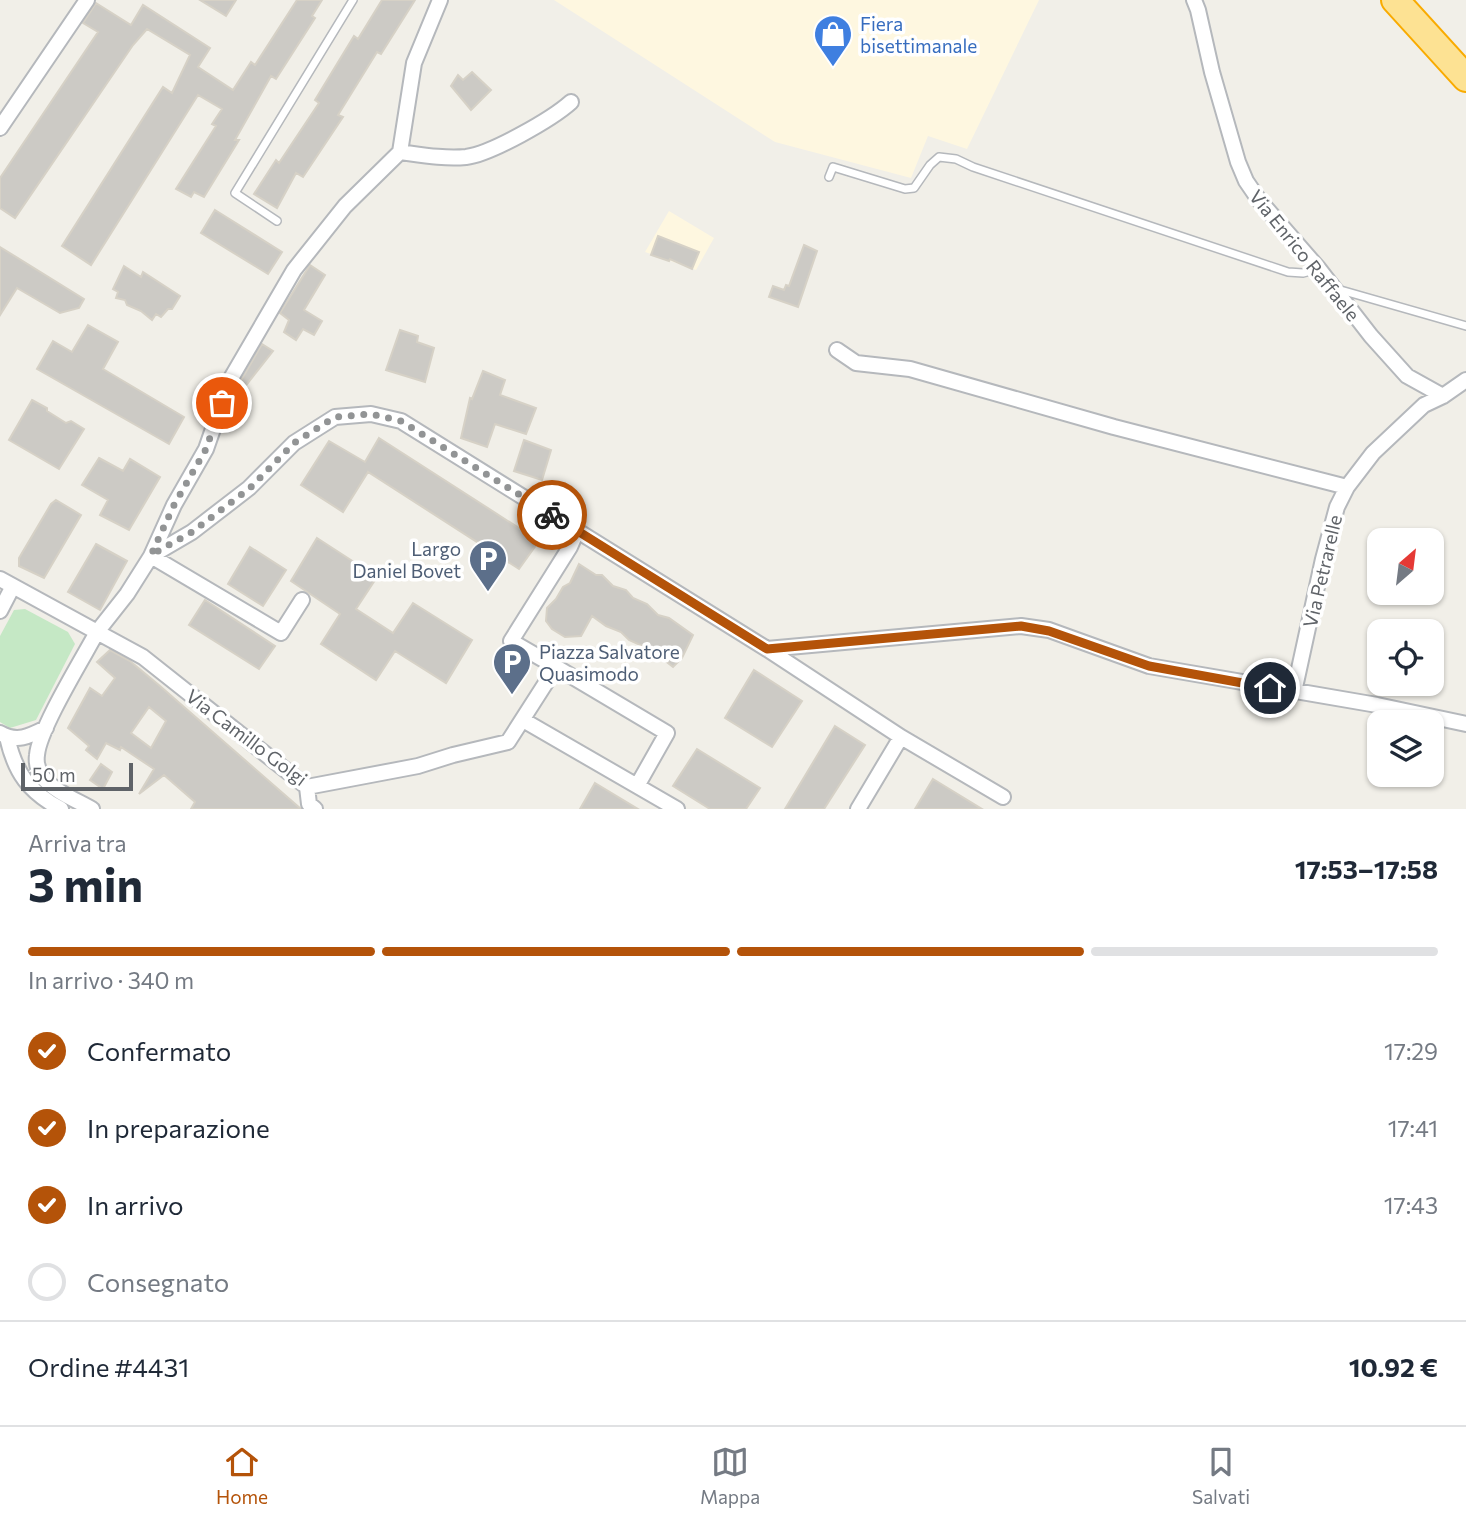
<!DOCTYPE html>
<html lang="it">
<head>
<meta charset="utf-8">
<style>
  :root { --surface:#fff; --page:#f6f6f7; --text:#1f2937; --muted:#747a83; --line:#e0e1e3; --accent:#b45309 }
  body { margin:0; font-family:Commissioner,sans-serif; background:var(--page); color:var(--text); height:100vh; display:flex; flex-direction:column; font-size:26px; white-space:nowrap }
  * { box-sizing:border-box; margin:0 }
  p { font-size:23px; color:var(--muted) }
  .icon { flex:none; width:38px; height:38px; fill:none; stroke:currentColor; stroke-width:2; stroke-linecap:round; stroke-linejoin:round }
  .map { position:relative; height:809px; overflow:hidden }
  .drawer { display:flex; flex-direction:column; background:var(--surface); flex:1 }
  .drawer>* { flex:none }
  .needle { width:46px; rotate:28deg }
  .controls { position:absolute; left:1367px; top:528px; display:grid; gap:14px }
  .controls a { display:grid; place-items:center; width:77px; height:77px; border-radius:14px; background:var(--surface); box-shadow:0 2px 5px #0004; font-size:35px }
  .scale { position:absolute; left:21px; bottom:18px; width:112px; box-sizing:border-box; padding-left:7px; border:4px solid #5f6368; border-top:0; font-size:19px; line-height:24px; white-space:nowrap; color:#5f6368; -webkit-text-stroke:5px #fff; paint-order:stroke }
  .pin { position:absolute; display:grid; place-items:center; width:60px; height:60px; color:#fff; margin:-30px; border:4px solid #fff; border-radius:50%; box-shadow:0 2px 7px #0007 }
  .courier { position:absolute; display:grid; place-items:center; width:70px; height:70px; margin:-35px; border:5px solid #b45309; border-radius:50%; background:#fff; color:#222; box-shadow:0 2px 9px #0007 }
  .head em { font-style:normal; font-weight:700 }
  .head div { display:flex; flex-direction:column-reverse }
  .head { display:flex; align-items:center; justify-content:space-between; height:119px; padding:0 28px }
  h1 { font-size:46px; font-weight:700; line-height:52px }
  .bar { display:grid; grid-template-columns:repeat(4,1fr); gap:10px 7px; align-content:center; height:84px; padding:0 28px }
  .bar i { height:9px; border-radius:5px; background:var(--line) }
  .bar .current { background:var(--accent) }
  .bar p { grid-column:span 4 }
  .line { display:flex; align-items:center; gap:18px; padding:0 28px; border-top:2px solid var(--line) }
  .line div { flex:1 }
  ol { padding:0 28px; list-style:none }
  li { display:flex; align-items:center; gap:21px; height:77px }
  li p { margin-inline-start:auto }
  li .icon { padding:7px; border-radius:50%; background:var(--accent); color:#fff; stroke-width:4 }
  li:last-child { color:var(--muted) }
  li i { width:38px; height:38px; border:4px solid var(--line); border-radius:50% }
  .menu { display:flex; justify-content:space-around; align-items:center; height:98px; border-top:2px solid var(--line); background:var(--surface); font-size:19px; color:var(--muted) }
  .menu a { display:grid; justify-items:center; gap:4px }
  .menu .current { color:var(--accent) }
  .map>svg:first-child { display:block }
</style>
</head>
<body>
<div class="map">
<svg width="1466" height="809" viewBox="0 0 1466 809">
  <rect width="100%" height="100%" fill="#f1efe8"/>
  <path fill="#fef7e0" d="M554,0h485l-72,149 -39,-13 -17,42 -136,-36z
    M669,211l45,27 -18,32 -51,-18z"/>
  <path fill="#c5e8c5" d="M25,609l43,23 7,12 -39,76 -26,8 -10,-6v-86l14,-26z"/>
  <path fill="#cccac5" stroke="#d6d1c6" stroke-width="2" fill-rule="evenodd" d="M200,0h36l-10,16z
    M297,0h25l-10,16 3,2 -39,61 -5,-3 -36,64h4l-35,57 -10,-5 -3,5 -15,-8 40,-63 -4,-2 10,-15 -24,-14 -107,170 -29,-19 101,-159 9,6 18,-38 -43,-26 -14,16 -118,173 -15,-10v-30l98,-146 -15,-9 13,-20 35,22 12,-20 67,43 -12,19 35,23 18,-28 4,3z
    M382,0h33l-34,54 -4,-2 -39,63 5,2 -40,60 -7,-4 -19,35 -23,-14 22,-34 3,3 40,-60 -4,-3 39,-64 4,3z
    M472,72l19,18 -20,20 -20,-24 7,-11 5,5z
    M215,210l67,42 -14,22 -67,-41z
    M658,236l41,16 -7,17 -22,-10 -1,2 -18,-6z
    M804,245l13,6 -19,56 -29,-10 4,-11 11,4 2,-5 3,1z
    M0,247l84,52 -5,9 -19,5 -43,-25 -17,27z
    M310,265l15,10 -21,35 18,11 -8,14 -11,-6 -7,11 -12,-8 5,-12 -9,-7z
    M124,266l17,11 2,-5 37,24 -8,13h-4l-7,8 -5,-3 -4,6 -11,-9 -14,-6 -2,-5 -9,-2 2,-6 -5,-3z
    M88,325l30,17 -15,27 81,48 -15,27 -132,-75 16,-28 19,11z
    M400,330l18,6 -1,6 17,6 -9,34 -39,-12z
    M262,344l11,7 -40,51 6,-18z
    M483,371l22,9 -5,15 36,13 -10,26 -31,-10 -8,23 -26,-9 9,-40 2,1z
    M32,400l15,8v3l19,12 5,-2 13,8 -25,40 -50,-29z
    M379,438l160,103 -20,28 -151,-97 -25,40 -42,-27 28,-44 36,21z
    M524,440l27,10 -9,30 -28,-9z
    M99,458l24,13 7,-12 30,18 -31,53 -29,-15 8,-15 -26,-15z
    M56,500l25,15 -37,63 -25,-12v-8l32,-54z
    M317,538l60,39 -21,32 37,24 20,-30 59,37 -26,43 -51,-32 -19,29 -55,-36 19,-30 -49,-33z
    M96,544l31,17 -27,49 -32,-18z
    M250,547l36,23 -23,36 -35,-22z
    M579,564l17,11h6l11,11 13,4 7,8 14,6 11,11 11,3 24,17 -11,23 -9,9 -9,-7 -8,-1 -7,-10 -20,-9 -8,-8 -15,-6 -14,-10 -11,20 -16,1 -13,-8 -6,-8 1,-13 9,-9 7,-12 7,-4z
    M205,600l70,46 -16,23 -70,-44z
    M110,650l20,11 30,25 141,123h-110l4,-7 -31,-27 -25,19 15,-25 -33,-22 -1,3 -14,-7 -9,16 -11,-9 3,-4 -21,-18 22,-40 12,8 13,-18 -18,-16zM149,707l17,14 -15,27 -20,-15z
    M754,670l48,31 -30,46 -47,-29z
    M835,726l30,19 -41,64h-39z
    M697,749l63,39 -14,21h-36l-37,-23z
    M101,764l11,8 -9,17 -13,-9z
    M933,779l49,30h-67z
    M595,783l43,26h-58z"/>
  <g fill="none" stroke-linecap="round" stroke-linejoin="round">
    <defs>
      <path id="lane" d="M829,177l4,-10 72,22 9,-1 16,-23 9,-8 17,2 17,8 315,105 15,1 15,-4
        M277,221l-42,-28 118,-193
        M1337,289l129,37"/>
      <path id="street" d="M1194,0l4,10 14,62 26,90 8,19 13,19 60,69 52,67 36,40 36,20
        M0,128l87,-128
        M400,152c22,3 44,7 66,5 25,-3 86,-38 105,-55
        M837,350l19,13 54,6 204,58 233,60
        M0,579l97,53c-14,26 -58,97 -60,123 -1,7 1,15 5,21 11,15 34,24 50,33
        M302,600l-21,33 -130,-77 23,-51 32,-56 24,-69 64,-110 51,-64 55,-54 14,-89 26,-63
        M0,611l13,-25
        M767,649l254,-23 28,4 100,36 228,39 89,19
        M556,667l-45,-26 59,-94 7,-16
        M1294,692l29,-133 14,-52 10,-20 26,-34 51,-48 19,-9 23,-16
        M523,720l154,89
        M0,733c17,10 30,3 46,-5
        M7,737c8,36 22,55 54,72
        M637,786l30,-53 -111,-66 -48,75 -55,13 -35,11 -111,21 -164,-130 -46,-25 30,-38 24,-38 41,-24 57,-44 45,-45 41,-26 36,-3 30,7 366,228 134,88 102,60
        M307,787l2,17 6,5
        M858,809l43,-72"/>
      <path id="highway" d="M1395,0l71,78"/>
    </defs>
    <use href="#lane" stroke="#b5b8bc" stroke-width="10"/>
    <use href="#street" stroke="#b5b8bc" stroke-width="18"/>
    <use href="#highway" stroke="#f9ab00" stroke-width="30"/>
    <use href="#lane" stroke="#fff" stroke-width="7"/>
    <use href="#street" stroke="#fff" stroke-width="14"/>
    <use href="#highway" stroke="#fde293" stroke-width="26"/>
  </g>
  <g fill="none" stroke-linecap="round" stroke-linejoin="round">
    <path stroke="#929495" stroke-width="7" stroke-dasharray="0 12.6" d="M222,403l-16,46 -32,56 -23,50 41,-23 58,-44 44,-45 41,-26 36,-3 30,7 151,94"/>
    <path stroke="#b45309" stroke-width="9" d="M552,515l215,134 254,-23 28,5 100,35 121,22"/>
  </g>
  <defs>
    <symbol id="shop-pin" viewBox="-11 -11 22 30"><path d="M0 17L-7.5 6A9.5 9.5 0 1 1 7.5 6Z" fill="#3f7fe0" stroke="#fff"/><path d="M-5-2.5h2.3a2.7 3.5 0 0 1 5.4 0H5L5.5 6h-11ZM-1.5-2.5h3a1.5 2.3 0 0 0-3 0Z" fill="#fff"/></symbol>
    <symbol id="parking-pin" viewBox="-11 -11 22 30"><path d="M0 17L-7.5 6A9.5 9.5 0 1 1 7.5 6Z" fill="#5c6f8a" stroke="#fff"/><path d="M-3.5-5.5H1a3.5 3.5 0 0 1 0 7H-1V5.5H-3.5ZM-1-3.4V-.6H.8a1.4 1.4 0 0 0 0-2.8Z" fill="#fff"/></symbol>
  </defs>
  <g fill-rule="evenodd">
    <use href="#shop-pin" x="811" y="12" width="44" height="60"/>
    <use href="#parking-pin" x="466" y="537" width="44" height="60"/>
    <use href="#parking-pin" x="490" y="640" width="44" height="60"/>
  </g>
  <g text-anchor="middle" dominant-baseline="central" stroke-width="7" stroke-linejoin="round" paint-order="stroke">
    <g font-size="19" fill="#366cbe" stroke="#fff" text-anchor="start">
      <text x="860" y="23">Fiera<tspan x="860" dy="22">bisettimanale</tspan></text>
    </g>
    <g font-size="19" fill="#5f6368" stroke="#fff">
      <text transform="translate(1305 255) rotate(51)">Via Enrico Raffaele</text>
      <text transform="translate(1322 571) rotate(-77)">Via Petrarelle</text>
      <text transform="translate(247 737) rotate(37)">Via Camillo Golgi</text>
    </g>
    <g font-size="19" fill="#4e5e75" stroke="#fff" text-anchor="end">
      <text x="461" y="548">Largo<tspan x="461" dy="22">Daniel Bovet</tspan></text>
      <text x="539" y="651" text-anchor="start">Piazza Salvatore<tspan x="539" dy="22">Quasimodo</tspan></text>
    </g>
  </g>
</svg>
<div class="controls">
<a><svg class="needle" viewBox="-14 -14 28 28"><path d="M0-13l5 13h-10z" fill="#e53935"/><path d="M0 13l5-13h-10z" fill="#747a83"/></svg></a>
<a><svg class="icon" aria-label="locate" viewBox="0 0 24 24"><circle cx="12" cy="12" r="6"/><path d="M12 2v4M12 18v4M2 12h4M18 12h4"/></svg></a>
<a><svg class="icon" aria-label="layers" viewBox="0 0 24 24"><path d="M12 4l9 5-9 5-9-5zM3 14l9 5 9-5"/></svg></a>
</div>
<div class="scale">50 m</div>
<div class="pin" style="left:222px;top:403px;background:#ea580c"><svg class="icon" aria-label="bag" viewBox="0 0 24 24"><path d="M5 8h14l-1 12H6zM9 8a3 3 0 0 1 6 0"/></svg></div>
<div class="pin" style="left:1270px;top:688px;background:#1f2937"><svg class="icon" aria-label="home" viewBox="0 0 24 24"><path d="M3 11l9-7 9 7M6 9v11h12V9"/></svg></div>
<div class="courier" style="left:552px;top:515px"><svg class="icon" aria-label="bike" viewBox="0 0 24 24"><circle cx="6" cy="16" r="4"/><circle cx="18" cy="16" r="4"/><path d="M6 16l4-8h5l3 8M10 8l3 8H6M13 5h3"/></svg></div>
</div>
<section class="drawer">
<div class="head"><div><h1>3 min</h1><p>Arriva tra</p></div><em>17:53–17:58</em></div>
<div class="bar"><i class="current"></i><i class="current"></i><i class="current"></i><i></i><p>In arrivo · 340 m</p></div>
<ol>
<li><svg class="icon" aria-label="check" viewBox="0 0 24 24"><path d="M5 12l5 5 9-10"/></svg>Confermato<p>17:29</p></li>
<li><svg class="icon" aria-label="check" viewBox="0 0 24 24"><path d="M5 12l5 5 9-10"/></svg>In preparazione<p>17:41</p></li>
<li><svg class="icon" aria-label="check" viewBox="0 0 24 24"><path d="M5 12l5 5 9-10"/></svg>In arrivo<p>17:43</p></li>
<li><i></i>Consegnato</li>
</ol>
<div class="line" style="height:91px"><div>Ordine #4431</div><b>10.92 €</b></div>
</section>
<nav class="menu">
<a class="current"><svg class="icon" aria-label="home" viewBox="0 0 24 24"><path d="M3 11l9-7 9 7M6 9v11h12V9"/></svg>Home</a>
<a><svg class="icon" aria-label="map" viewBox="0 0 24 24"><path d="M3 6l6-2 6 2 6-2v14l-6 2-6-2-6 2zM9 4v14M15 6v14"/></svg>Mappa</a>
<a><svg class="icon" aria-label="saved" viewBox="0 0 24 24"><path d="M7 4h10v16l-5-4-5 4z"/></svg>Salvati</a>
</nav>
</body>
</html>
